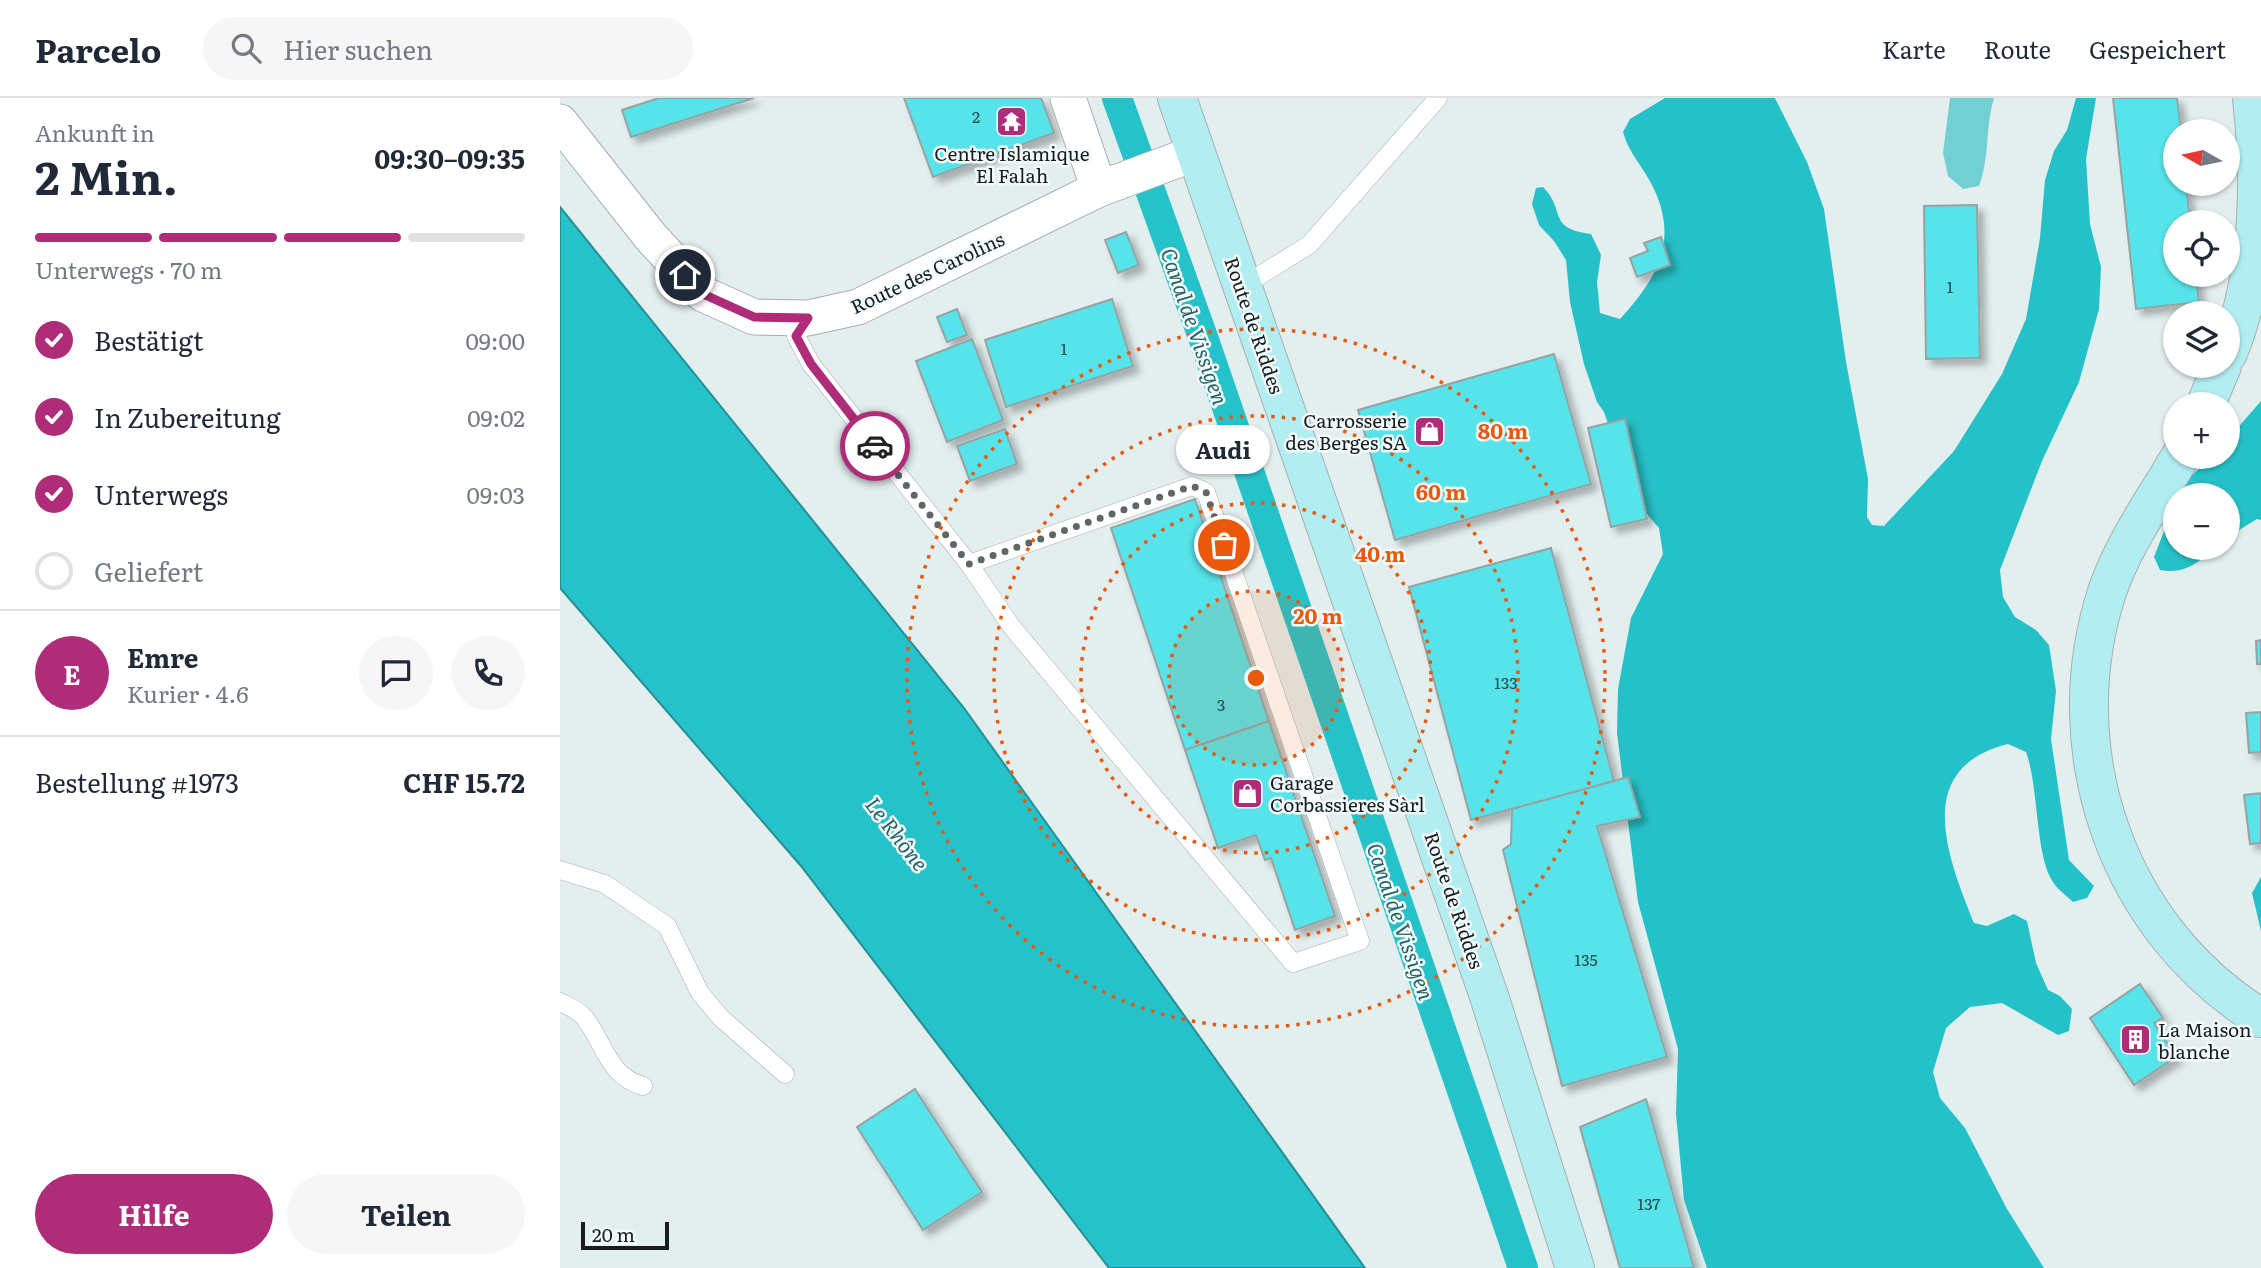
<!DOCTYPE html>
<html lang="de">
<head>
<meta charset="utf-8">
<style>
  :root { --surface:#fff; --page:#f6f6f7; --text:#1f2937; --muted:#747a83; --line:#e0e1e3; --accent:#ae2c78 }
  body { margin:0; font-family:Literata,serif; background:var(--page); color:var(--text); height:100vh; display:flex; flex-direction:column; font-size:26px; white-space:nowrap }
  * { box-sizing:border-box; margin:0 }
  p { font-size:23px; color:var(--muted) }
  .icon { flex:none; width:38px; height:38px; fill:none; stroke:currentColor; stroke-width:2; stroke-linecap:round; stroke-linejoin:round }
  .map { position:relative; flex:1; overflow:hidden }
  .panel { display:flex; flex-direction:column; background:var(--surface); width:560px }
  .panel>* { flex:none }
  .needle { width:46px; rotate:279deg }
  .fabs { position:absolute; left:1603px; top:21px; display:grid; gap:14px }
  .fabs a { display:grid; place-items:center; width:77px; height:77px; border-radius:50%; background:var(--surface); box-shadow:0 2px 5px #0004; font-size:35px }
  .scale { position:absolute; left:21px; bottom:18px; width:88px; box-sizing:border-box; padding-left:7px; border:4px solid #181c1c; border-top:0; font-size:19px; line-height:24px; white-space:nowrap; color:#181c1c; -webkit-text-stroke:5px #f1fbfc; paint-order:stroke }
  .pin { position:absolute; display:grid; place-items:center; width:60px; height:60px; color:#fff; margin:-30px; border:4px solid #fff; border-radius:50%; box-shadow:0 2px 7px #0007 }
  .courier { position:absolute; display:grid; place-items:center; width:70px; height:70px; margin:-35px; border:5px solid #ae2c78; border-radius:50%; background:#fff; color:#222; box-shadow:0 2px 9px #0007 }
  .bubble { position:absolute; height:49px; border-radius:24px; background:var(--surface); box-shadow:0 2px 5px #0004; font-size:23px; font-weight:700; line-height:49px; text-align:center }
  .headline em { font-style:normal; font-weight:700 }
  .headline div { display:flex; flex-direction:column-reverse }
  .headline { display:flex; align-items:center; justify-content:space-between; height:119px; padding:0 35px }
  h1 { font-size:46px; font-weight:700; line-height:52px }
  .bar { display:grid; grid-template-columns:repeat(4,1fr); gap:10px 7px; align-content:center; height:84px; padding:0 35px }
  .bar i { height:9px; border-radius:5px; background:var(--line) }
  .bar .active { background:var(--accent) }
  .bar p { grid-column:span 4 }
  .line { display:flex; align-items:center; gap:18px; padding:0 35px; border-top:2px solid var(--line) }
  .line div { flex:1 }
  .round { display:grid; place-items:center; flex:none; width:74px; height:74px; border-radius:37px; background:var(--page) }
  ol { padding:0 35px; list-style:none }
  li { display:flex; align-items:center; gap:21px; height:77px }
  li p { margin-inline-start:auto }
  li .icon { padding:7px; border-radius:50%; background:var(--accent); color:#fff; stroke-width:4 }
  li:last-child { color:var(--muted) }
  li i { width:38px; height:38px; border:4px solid var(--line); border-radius:50% }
  .cta { display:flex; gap:14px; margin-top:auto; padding:14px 35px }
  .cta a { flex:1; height:80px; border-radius:42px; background:var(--accent); color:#fff; font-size:28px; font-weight:700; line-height:80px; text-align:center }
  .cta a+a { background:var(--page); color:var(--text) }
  header { display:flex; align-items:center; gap:42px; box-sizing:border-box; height:98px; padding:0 35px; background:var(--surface); border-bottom:2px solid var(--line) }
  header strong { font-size:33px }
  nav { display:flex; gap:38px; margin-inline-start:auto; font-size:24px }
  .search { width:490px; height:63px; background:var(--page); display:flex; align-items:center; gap:18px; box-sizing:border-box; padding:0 24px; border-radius:38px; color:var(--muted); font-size:26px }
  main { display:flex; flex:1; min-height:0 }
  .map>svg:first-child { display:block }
</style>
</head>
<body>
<header>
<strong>Parcelo</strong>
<div class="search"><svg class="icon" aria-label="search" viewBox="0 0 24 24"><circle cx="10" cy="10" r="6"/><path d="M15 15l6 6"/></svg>Hier suchen</div>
<nav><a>Karte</a><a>Route</a><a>Gespeichert</a></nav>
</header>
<main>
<section class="panel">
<div class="headline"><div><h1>2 Min.</h1><p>Ankunft in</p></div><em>09:30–09:35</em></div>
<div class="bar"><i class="active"></i><i class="active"></i><i class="active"></i><i></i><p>Unterwegs · 70 m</p></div>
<ol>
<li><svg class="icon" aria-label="check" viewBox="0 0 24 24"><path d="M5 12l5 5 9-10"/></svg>Bestätigt<p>09:00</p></li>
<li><svg class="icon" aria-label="check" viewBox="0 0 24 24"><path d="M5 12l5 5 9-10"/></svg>In Zubereitung<p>09:02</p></li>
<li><svg class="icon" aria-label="check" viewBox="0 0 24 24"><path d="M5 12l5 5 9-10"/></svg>Unterwegs<p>09:03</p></li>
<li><i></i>Geliefert</li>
</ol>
<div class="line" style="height:126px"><b class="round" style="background:var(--accent);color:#fff">E</b><div><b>Emre</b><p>Kurier · 4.6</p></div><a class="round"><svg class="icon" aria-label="chat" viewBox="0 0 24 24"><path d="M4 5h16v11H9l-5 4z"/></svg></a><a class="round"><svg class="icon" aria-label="phone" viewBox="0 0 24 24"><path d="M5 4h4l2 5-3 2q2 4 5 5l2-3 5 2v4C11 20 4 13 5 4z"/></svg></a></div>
<div class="line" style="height:91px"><div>Bestellung #1973</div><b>CHF 15.72</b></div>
<div class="cta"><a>Hilfe</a><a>Teilen</a></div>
</section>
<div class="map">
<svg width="1701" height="1170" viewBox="0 0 1701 1170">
  <defs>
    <filter id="shadow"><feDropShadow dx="6" dy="6" stdDeviation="3.5" flood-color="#0004"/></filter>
  </defs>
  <rect width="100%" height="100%" fill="#e3eeee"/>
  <path fill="#72cfd3" d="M1390,0h44c-9,30 -4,59 -15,88l-16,3 -15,-13 -5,-23z"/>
  <path fill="#25c1c8" d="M1105,0h110l32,64 17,47 22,153 22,117 -1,38 5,8 12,1 70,-75 48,-77 24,-55 14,-81 5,-58 9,-29 13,-21 9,-32h20l-10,61 4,65 11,43 -2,42 -20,73 -37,79 -42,109 3,27 12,20 21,13 13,15 7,46 -5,48 18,121 25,26 -7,12 -14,4c-6,-6 -15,-12 -20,-20 -18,-26 -14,-95 -27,-130l-18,-8c-96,24 -61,112 -34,179l13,3 27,-12 13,7 9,42 12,27 12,6 12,13 -3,22 -11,4 -56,-32 -32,4 -24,21 -13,44 7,26 25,30 42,81 37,59h-337l-23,-68 -8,-86 2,-65 -40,-147 -21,-169 1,-44 13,-71 32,-64 -4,-26 -25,-29 -30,-87 -7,-10 -13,-38 -14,-62 -4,-42 -12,-19 -15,-16 -7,-21 4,-16 7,-1c24,24 3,41 48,47l10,21 -4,27 3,31 20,6c36,-40 59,-76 34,-130 -9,-20 -25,-35 -31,-57l7,-13z
    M1701,303v119l-4,-1 -29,18v-42h-49l7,-14 25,-24h17v-18z
    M1615,405v45h39c-17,16 -29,26 -54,22l-6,-13z
    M1701,779v54l-9,-38z"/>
  <path fill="#26c2c9" stroke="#229095" stroke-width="2" d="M0,109l404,501 401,560h-256l-308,-402 -241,-278z"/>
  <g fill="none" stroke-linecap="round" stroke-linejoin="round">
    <path stroke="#26c2c9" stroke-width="30" d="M557,0l87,242 319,928"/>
  </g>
  <path fill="#56e3ea" stroke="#98a2a2" stroke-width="2" filter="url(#shadow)" d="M99,0h95l-123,39 -9,-27z
    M344,0h137l13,35 -121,44z
    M1553,0h64l4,33h-6v53h11l4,38h-15v53h21l3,27 -63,7z
    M1417,107l3,153 -54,1 -2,-153z
    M566,134l13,33 -21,8 -13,-33z
    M1101,139l9,28 -33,12 -7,-19 18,-7 -4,-8z
    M552,201l21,67 -127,41 -21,-67z
    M397,211l10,26 -20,7 -10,-25z
    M412,241l31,81 -56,22 -31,-81z
    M994,256l37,130 -196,56 -37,-130z
    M1065,321l22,100 -36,8 -23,-99z
    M445,331l12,35 -47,17 -13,-35z
    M635,401l74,222 -84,29 -74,-222z
    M991,450l63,233 -143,39 -62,-233z
    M1701,542v24h-4l-1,-23z
    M1701,614v40l-12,1 -3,-40z
    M709,623l66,195 -40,14 -24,-72 -6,2 -9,-25 -38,13 -33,-98z
    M1068,679l12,40 -43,9 70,231 -105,29 -59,-236 8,-6 1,-35z
    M1701,695v50l-11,1 -6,-49z
    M1580,886l23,34 -9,5 22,34 -42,28 -44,-67z
    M355,991l67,103 -59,38 -66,-103z
    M1086,1001l48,169h-74l-40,-141z"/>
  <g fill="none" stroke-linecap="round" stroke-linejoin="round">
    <defs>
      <path id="lane" d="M681,189l68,-42 129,-147
        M248,220l-12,18 15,28 158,200 42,62 282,337 67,-22 -154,-449 -14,-6 -223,78
        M0,772l45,14 62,42 33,67 21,25 64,56
        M0,904c8,4 18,8 24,15 21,26 23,59 59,69"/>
      <path id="street" d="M508,0l31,91
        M0,24l90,114 53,58 51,23 54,1 50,-11 241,-118 97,-36"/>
      <path id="secondary" d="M617,0l312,898 86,272
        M1668,255c32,-78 33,-172 24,-255
        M1646,306l16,-38
        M1620,359c-25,43 -57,87 -73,135 -52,160 11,338 154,426"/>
    </defs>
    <use href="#lane" stroke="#a5afaf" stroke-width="19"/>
    <use href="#street" stroke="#a5afaf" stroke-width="37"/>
    <use href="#secondary" stroke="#a5afaf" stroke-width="40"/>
    <use href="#lane" stroke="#fff" stroke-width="18"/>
    <use href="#street" stroke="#fff" stroke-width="35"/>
    <use href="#secondary" stroke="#b2eef1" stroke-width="38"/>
  </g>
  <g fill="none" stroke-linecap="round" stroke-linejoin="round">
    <path stroke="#5f6666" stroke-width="7" stroke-dasharray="0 12.6" d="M315,348l94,118 223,-78 14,6 18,53"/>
    <path stroke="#ae2c78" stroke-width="9" d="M125,177l18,19 51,23 54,1 -12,18 15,28 64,82"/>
  </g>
  <circle cx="696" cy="580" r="87" fill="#e8590c" fill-opacity=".12"/>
  <g fill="none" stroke="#e8590c" stroke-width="3.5" stroke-dasharray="3.5 7">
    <circle cx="696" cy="580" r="87"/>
    <circle cx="696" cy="580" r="175"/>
    <circle cx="696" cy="580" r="262"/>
    <circle cx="696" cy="580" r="349"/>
  </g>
  <defs>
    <symbol id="temple-square" viewBox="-11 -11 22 22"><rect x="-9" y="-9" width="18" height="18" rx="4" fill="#ae2c78" stroke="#f1fbfc"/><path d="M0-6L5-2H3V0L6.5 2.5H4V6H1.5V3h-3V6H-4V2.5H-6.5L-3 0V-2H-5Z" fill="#fff"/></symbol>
    <symbol id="shop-square" viewBox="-11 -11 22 22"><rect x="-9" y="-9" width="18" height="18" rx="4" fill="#ae2c78" stroke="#f1fbfc"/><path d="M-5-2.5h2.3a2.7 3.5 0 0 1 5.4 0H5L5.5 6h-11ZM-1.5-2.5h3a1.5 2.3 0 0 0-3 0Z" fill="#fff"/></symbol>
    <symbol id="building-square" viewBox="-11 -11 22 22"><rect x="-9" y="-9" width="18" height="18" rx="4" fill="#ae2c78" stroke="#f1fbfc"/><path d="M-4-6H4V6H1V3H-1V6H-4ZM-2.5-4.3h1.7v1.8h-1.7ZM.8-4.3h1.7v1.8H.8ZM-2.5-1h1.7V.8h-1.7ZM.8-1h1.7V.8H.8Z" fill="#fff"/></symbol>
  </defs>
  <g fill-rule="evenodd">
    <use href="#temple-square" x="434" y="6" width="35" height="35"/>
    <use href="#shop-square" x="852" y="316" width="35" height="35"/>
    <use href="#shop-square" x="670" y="678" width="35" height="35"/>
    <use href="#building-square" x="1558" y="924" width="35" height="35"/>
  </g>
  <g text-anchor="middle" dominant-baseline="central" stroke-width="5" stroke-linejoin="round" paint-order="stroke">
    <g font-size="16" fill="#284e50">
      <text x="416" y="18">2</text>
      <text x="1390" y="188">1</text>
      <text x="504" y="250">1</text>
      <text x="946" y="584">133</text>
      <text x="661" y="606">3</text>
      <text x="1026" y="861">135</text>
      <text x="1089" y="1105">137</text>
    </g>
    <g font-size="19" fill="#181c1c" stroke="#f1fbfc" text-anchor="start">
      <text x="452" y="55" text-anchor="middle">Centre Islamique<tspan x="452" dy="22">El Falah</tspan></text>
      <text x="847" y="322" text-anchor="end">Carrosserie<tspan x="847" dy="22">des Berges SA</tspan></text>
      <text x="710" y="684">Garage<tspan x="710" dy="22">Corbassieres Sàrl</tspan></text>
      <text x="1598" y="931">La Maison<tspan x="1598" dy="22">blanche</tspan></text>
    </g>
    <g font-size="19" fill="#181c1c" stroke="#f1fbfc">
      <text transform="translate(367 174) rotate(-25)">Route des Carolins</text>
      <text transform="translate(695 227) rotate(71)">Route de Riddes</text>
      <text transform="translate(895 802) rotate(71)">Route de Riddes</text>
    </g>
    <g font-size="21" font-style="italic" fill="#286264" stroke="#f1fbfc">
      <text transform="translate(636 228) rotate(71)">Canal de Vissigen</text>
      <text transform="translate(338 735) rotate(52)">Le Rhône</text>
      <text transform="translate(842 823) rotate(71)">Canal de Vissigen</text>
    </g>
  </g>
  <circle cx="696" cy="580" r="10" fill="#e8590c" stroke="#f1fbfc" stroke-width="3.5"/>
  <g font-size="21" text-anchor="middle" font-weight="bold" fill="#e8590c" stroke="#f1fbfc" stroke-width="5" stroke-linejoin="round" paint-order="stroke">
    <text x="943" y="341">80 m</text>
    <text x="881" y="402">60 m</text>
    <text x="820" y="464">40 m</text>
    <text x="758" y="526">20 m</text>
  </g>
</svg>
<div class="fabs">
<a><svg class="needle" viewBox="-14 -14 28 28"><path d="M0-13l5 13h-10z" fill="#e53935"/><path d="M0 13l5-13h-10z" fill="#747a83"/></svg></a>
<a><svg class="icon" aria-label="locate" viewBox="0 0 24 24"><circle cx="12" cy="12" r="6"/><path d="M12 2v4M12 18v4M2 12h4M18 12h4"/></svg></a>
<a><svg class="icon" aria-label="layers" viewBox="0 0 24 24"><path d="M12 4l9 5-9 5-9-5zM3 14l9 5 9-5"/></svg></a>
<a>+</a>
<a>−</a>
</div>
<div class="scale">20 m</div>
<div class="pin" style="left:664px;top:447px;background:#ea580c"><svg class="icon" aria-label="bag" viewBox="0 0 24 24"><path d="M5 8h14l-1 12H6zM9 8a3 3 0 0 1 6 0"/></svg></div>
<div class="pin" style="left:125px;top:177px;background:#1f2937"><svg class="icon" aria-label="home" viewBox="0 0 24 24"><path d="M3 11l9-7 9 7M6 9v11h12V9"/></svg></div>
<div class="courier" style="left:315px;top:348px"><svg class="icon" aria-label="car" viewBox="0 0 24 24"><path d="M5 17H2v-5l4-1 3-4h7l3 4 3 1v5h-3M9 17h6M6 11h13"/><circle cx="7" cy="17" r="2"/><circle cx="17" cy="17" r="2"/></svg></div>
<div class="bubble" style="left:616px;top:327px;width:94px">Audi</div>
</div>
</main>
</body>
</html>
